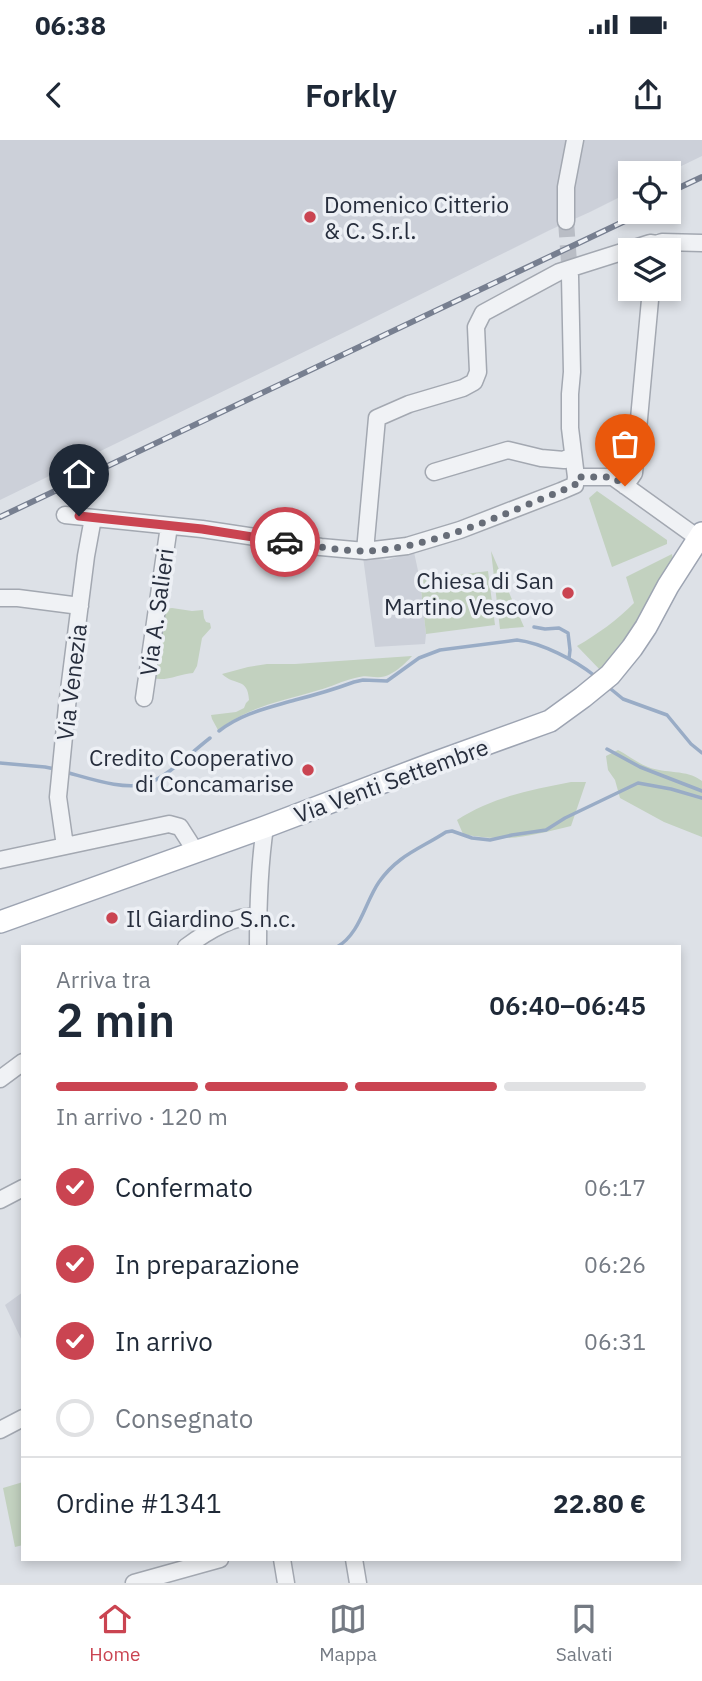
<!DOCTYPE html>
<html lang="it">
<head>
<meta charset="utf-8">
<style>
  :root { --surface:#fff; --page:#f2f2f3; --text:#1f2937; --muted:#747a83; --line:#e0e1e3; --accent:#ca4451 }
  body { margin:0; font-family:"IBM Plex Sans",sans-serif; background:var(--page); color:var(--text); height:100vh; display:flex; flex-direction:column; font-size:26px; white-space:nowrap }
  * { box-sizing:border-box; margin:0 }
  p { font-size:23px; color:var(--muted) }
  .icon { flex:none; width:38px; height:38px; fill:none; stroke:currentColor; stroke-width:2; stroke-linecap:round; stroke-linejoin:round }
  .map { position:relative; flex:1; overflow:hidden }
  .side { position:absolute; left:21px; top:805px; width:660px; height:616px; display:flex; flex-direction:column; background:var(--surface); border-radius:0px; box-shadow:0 4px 10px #0003 }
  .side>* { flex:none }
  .buttons { position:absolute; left:618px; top:21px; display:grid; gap:14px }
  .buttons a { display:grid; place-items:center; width:63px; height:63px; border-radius:0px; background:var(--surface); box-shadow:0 4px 10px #0003; font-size:35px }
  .pin { position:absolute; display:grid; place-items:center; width:60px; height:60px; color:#fff; margin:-72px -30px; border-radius:50% 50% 50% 0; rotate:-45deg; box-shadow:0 0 7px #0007 }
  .pin .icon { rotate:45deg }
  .courier { position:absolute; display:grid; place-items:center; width:70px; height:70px; margin:-35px; border:5px solid #ca4451; border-radius:50%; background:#fff; color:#222; box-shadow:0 2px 9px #0007 }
  .overview em { font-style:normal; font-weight:600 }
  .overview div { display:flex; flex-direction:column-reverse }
  .overview { display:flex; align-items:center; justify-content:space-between; height:119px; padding:0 35px }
  h1 { font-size:46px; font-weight:600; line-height:52px }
  .bar { display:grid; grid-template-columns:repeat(4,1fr); gap:10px 7px; align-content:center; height:84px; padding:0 35px }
  .bar i { height:9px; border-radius:5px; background:var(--line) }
  .bar .active { background:var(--accent) }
  .bar p { grid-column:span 4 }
  .line { display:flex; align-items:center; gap:18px; padding:0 35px; border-top:2px solid var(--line) }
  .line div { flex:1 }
  ol { padding:0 35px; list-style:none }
  li { display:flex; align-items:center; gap:21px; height:77px }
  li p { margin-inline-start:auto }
  li .icon { padding:7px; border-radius:50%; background:var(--accent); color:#fff; stroke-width:4 }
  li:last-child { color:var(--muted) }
  li i { width:38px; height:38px; border:4px solid var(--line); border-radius:50% }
  .status { display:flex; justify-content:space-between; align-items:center; height:49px; padding:0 35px; background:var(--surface); direction:ltr }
  .status svg { height:19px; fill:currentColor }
  header { display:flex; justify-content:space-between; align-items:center; height:91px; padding:0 35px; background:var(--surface); font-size:32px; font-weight:600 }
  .tab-bar { display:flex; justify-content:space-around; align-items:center; height:98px; border-top:2px solid var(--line); background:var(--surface); font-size:19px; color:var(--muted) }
  .tab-bar a { display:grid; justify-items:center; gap:4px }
  .tab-bar .active { color:var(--accent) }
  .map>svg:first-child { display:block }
</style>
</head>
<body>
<div class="status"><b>06:38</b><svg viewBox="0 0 49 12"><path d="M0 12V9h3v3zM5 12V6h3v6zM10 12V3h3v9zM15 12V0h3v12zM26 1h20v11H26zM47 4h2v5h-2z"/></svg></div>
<header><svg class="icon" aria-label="back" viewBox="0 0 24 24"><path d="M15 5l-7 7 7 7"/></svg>Forkly<svg class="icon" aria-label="share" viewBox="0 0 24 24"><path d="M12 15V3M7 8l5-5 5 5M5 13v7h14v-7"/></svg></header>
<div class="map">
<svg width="702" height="1443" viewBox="0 0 702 1443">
  <rect width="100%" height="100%" fill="#dde1e7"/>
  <path fill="#ccd0d9" d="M0,0h702v16l-35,17h-37v19l-40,20 -40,18 -201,100 -349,170z
    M414,412l6,28 6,54 -1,10 -50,3 -12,-90 24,3z
    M23,1152v51l-18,-38z"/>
  <path fill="#c2d1bf" d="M597,351l70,49v4l-55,23 -23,-69z
    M491,411l33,76 -24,2z
    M672,414l3,18 -72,101 -26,-27c21,-12 40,-26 57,-43l-8,-26z
    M488,431l7,54 -69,9 -6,-54z
    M172,468l20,3 11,-1 1,8 2,4 4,1 1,5 -9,10 -5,28 -4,7c-13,1 -28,9 -40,5l5,-36 7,-14 -1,-7 -2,-4 3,-8z
    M412,516c-7,8 -20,20 -31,21 -11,1 -13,-3 -26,1 -13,3 -24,9 -36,12 -40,12 -66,15 -101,40l-6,-11 -1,-4 25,-3 8,-4 2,-5 3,-3c-1,-23 -15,-14 -27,-26l26,-7 19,-3h28z
    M618,610c10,5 19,13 30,17 17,7 39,2 54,14v56l-38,-15 -44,-24 -5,-18 -7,-10 -2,-14z
    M571,642h15l-15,44c-42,10 -64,17 -108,8l-6,-14c35,-23 73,-30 114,-38z
    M23,1342v63l-8,2 -12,-59z"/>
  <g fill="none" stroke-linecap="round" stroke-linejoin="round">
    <path stroke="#99acc6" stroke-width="3.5" d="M534,487l11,2 14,-1 9,5 2,17 -1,9
      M606,545l17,14 44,16 24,29 11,9
      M219,591c23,-18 49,-23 76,-31 20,-5 40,-11 59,-18l9,-2 24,1 32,-23 21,-8 77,-10c25,3 58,20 78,36
      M607,609l33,18 62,24
      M0,623l45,4 10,2
      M69,633c22,6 57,18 80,10 19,-7 44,-32 61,-45
      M337,807c23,-13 28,-45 42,-65 19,-27 41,-33 67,-50l6,-1 20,7 18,2 22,-5 34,-5 19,-12 73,-35 33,6 31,9"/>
    <path stroke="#b9bdc5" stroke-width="16" stroke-dasharray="16 8" stroke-linecap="butt" d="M566,81l4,55"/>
    <defs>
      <path id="minor" d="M566,81v-34l9,-47
        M434,332l74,-22 33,8 23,2 8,-4
        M576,337h37l85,61
        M625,346l9,-13 17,-184
        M65,375l137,14 119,18 44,4 42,-5 53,-16 101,-39 14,-6 1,-8 -6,-49v-34l2,-22 -2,-96
        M365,411l12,-133 32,-14 54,-16 11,-6 4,-10 -2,-45 7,-14 76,-41 91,-29 7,1 5,-2 40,1
        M0,458h18l62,8
        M144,558l25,-172
        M65,706l-7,-49 9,-91 19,-150 7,-38
        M0,720l169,-36 11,3 16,25
        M186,807c20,-15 47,-32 72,-31
        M258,807c0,-40 1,-80 7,-120
        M0,939l23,-17
        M0,1060l23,-12
        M0,1290l23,-12
        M282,1419l4,24
        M354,1419l4,24
        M134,1443l86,-24"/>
      <path id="major" d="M0,782l265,-95 166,-63 119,-43 33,-24 27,-22 22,-27 14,-21 22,-41 34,-53"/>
    </defs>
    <use href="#minor" stroke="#a3a8b1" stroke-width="19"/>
    <use href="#major" stroke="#9da4b2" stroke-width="24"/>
    <use href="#minor" stroke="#f0f2f5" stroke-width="16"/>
    <use href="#major" stroke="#fff" stroke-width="21"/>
    <defs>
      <path id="rail" d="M668,53l34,-16
        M0,377l644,-305"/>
    </defs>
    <use href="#rail" stroke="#777f90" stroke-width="6"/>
    <use href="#rail" stroke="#edf0f5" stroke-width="3.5" stroke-dasharray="10" stroke-linecap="butt"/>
  </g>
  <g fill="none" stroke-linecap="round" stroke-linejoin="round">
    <path stroke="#676d78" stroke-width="7" stroke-dasharray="0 12.6" d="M285,402c26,3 54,9 80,9 65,-2 136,-36 196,-60l14,-6 1,-8h37l12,9"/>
    <path stroke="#ca4451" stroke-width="9" d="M79,376l123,13 83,13"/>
  </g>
  <g fill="#ca4451" stroke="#edf0f5" stroke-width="2.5">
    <circle cx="310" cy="77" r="7"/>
    <circle cx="568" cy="453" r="7"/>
    <circle cx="308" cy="630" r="7"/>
    <circle cx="112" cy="778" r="7"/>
  </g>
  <g text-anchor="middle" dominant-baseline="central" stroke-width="7" stroke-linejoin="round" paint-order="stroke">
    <g font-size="23" fill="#272e3d" stroke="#edf0f5" text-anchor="start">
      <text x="324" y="64">Domenico Citterio<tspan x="324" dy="26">&amp; C. S.r.l.</tspan></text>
      <text x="554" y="440" text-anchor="end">Chiesa di San<tspan x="554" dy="26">Martino Vescovo</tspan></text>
      <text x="294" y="617" text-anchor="end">Credito Cooperativo<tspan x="294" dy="26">di Concamarise</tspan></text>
      <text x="126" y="778">Il Giardino S.n.c.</text>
    </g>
    <g font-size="23" fill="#272e3d" stroke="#edf0f5">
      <text transform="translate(156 472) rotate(-82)">Via A. Salieri</text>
      <text transform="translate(71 542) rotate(-83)">Via Venezia</text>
      <text transform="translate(391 640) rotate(-20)">Via Venti Settembre</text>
    </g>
  </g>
</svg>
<div class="buttons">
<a><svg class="icon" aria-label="locate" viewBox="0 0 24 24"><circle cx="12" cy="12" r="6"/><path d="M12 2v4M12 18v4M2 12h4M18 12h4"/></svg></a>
<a><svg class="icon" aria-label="layers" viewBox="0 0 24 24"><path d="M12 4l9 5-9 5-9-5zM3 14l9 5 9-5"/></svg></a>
</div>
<div class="pin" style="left:625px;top:346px;background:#ea580c"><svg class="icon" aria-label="bag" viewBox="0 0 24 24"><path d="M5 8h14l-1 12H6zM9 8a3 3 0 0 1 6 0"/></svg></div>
<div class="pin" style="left:79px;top:376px;background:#1f2937"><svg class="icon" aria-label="home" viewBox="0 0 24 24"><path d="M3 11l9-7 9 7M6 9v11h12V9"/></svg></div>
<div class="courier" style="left:285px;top:402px"><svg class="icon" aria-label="car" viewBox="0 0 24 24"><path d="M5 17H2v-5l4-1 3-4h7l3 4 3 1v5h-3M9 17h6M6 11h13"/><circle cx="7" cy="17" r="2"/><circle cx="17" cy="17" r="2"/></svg></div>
<section class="side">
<div class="overview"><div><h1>2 min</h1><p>Arriva tra</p></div><em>06:40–06:45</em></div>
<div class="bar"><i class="active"></i><i class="active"></i><i class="active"></i><i></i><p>In arrivo · 120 m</p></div>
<ol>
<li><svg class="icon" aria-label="check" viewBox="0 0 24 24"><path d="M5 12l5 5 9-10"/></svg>Confermato<p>06:17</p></li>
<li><svg class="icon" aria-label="check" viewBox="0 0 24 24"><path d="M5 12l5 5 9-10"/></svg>In preparazione<p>06:26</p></li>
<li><svg class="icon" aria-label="check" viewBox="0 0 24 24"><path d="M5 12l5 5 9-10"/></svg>In arrivo<p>06:31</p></li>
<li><i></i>Consegnato</li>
</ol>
<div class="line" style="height:91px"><div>Ordine #1341</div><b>22.80 €</b></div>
</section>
</div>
<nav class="tab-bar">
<a class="active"><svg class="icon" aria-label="home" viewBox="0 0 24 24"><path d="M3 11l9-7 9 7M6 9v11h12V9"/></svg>Home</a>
<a><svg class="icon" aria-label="map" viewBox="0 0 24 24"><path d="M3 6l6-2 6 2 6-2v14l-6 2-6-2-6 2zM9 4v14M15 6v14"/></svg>Mappa</a>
<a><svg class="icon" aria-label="saved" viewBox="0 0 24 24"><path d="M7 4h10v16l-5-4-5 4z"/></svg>Salvati</a>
</nav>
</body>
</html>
